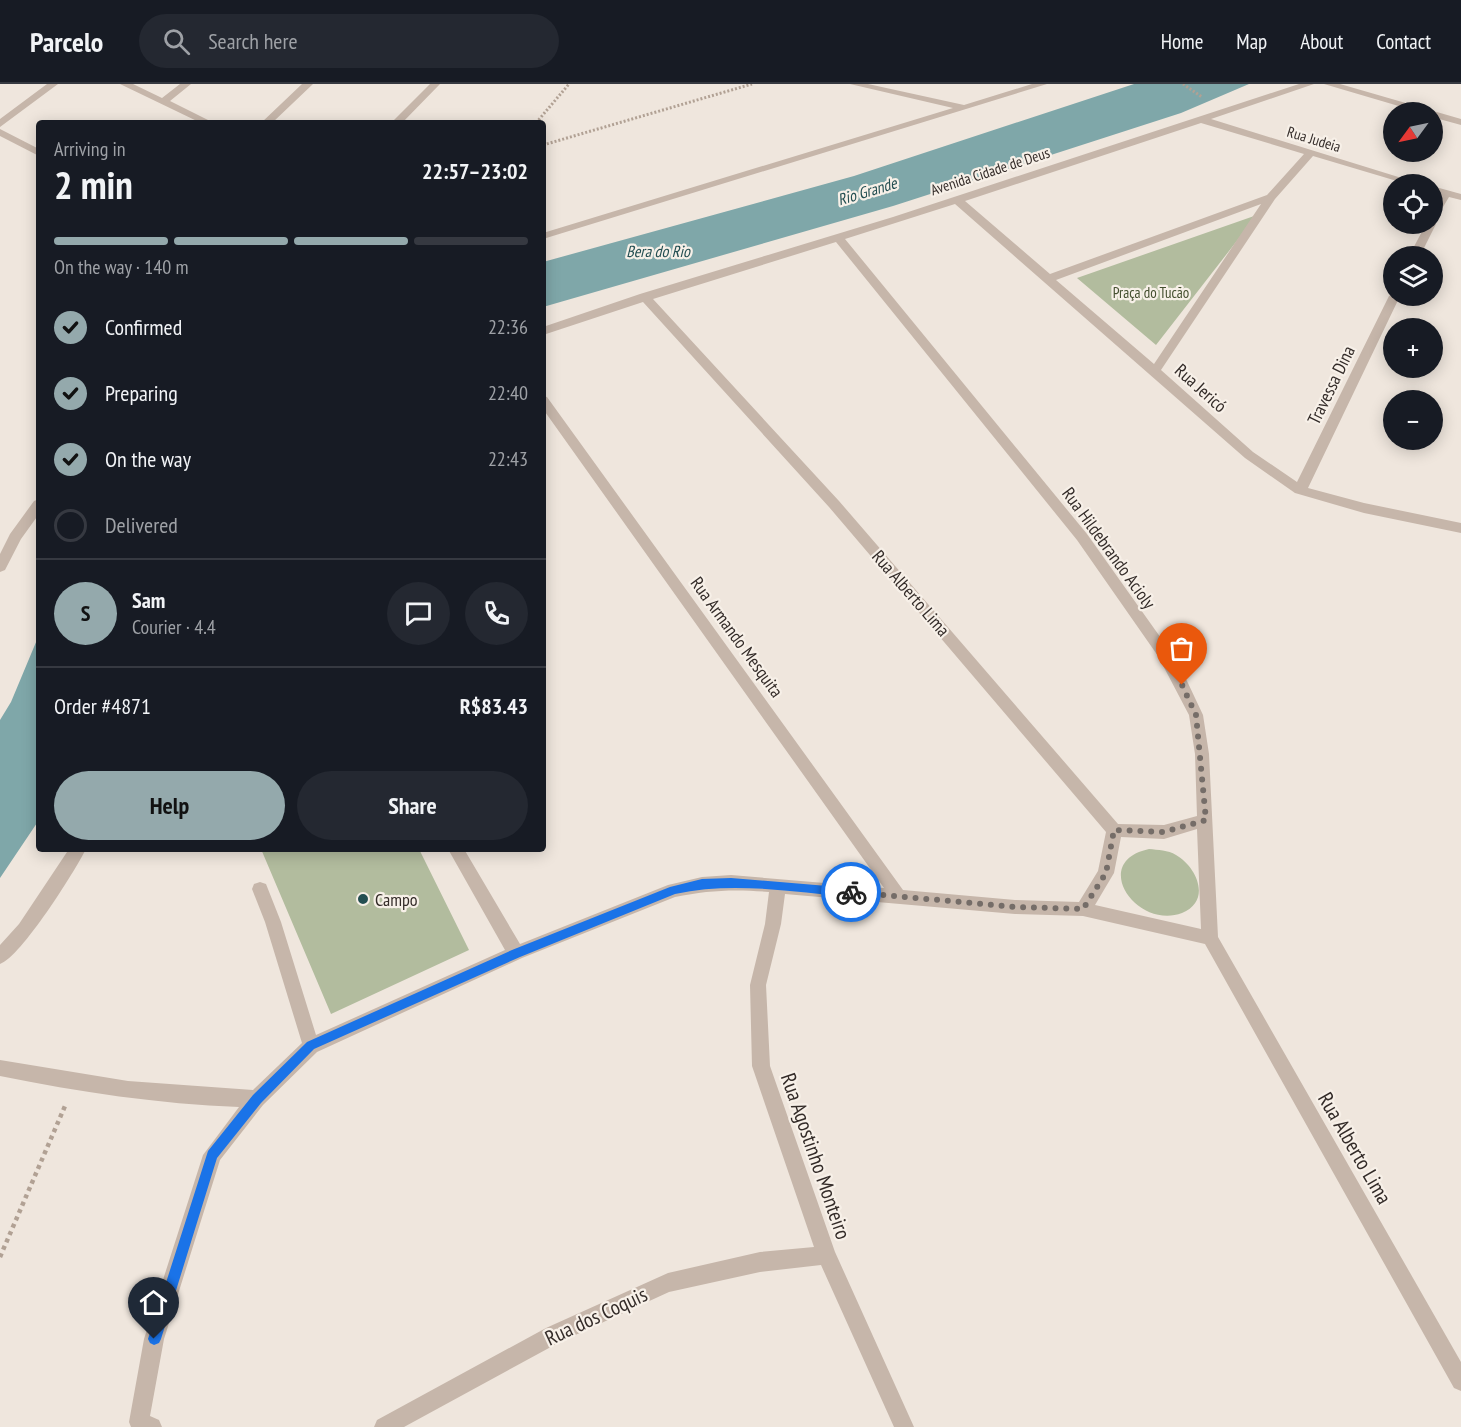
<!DOCTYPE html>
<html lang="en">
<head>
<meta charset="utf-8">
<style>
  :root { --surface:#171b24; --page:#242831; --text:#f1f3f6; --muted:#9ea1a6; --line:#363941; --accent:#94a9ac }
  body { margin:0; font-family:"PT Sans Narrow",sans-serif; background:var(--page); color:var(--text); height:100vh; display:flex; flex-direction:column; font-size:22px; white-space:nowrap }
  * { box-sizing:border-box; margin:0 }
  p { font-size:20px; color:var(--muted) }
  .icon { flex:none; width:33px; height:33px; fill:none; stroke:currentColor; stroke-width:2; stroke-linecap:round; stroke-linejoin:round }
  .map { position:relative; flex:1; overflow:hidden }
  .drawer { position:absolute; left:36px; top:36px; width:510px; height:732px; display:flex; flex-direction:column; background:var(--surface); border-radius:6px; box-shadow:0 3px 15px #0003 }
  .drawer>* { flex:none }
  .needle { width:39px; rotate:237deg }
  .controls { position:absolute; left:1383px; top:18px; display:grid; gap:12px }
  .controls a { display:grid; place-items:center; width:60px; height:60px; border-radius:50%; background:var(--surface); box-shadow:0 3px 15px #0003; font-size:30px }
  .pin { position:absolute; display:grid; place-items:center; width:51px; height:51px; color:#fff; margin:-62px -26px; border-radius:50% 50% 50% 0; rotate:-45deg; box-shadow:0 0 6px #0007 }
  .pin .icon { rotate:45deg }
  .courier { position:absolute; display:grid; place-items:center; width:60px; height:60px; margin:-30px; border:4px solid #1a73e8; border-radius:50%; background:#fff; color:#222; box-shadow:0 2px 8px #0007 }
  .headline em { font-style:normal; font-weight:700 }
  .headline div { display:flex; flex-direction:column-reverse }
  .headline { display:flex; align-items:center; justify-content:space-between; height:102px; padding:0 18px }
  h1 { font-size:39px; font-weight:700; line-height:45px }
  .bar { display:grid; grid-template-columns:repeat(4,1fr); gap:9px 6px; align-content:center; height:72px; padding:0 18px }
  .bar i { height:8px; border-radius:4px; background:var(--line) }
  .bar .current { background:var(--accent) }
  .bar p { grid-column:span 4 }
  .line { display:flex; align-items:center; gap:15px; padding:0 18px; border-top:2px solid var(--line) }
  .line div { flex:1 }
  .round { display:grid; place-items:center; flex:none; width:63px; height:63px; border-radius:32px; background:var(--page) }
  ol { padding:0 18px; list-style:none }
  li { display:flex; align-items:center; gap:18px; height:66px }
  li p { margin-inline-start:auto }
  li .icon { padding:6px; border-radius:50%; background:var(--accent); color:#111; stroke-width:4 }
  li:last-child { color:var(--muted) }
  li i { width:33px; height:33px; border:3px solid var(--line); border-radius:50% }
  .action { display:flex; gap:12px; margin-top:auto; padding:12px 18px }
  .action a { flex:1; height:69px; border-radius:36px; background:var(--accent); color:#111; font-size:24px; font-weight:700; line-height:69px; text-align:center }
  .action a+a { background:var(--page); color:var(--text) }
  header { display:flex; align-items:center; gap:36px; box-sizing:border-box; height:84px; padding:0 30px; background:var(--surface); border-bottom:2px solid var(--line) }
  header strong { font-size:28px }
  nav { display:flex; gap:33px; margin-inline-start:auto; font-size:21px }
  .search { width:420px; height:54px; background:var(--page); display:flex; align-items:center; gap:15px; box-sizing:border-box; padding:0 21px; border-radius:33px; color:var(--muted); font-size:22px }
  .map>svg:first-child { display:block }
</style>
</head>
<body>
<header>
<strong>Parcelo</strong>
<div class="search"><svg class="icon" aria-label="search" viewBox="0 0 24 24"><circle cx="10" cy="10" r="6"/><path d="M15 15l6 6"/></svg>Search here</div>
<nav><a>Home</a><a>Map</a><a>About</a><a>Contact</a></nav>
</header>
<div class="map">
<svg width="1461" height="1343" viewBox="0 0 1461 1343">
  <rect width="100%" height="100%" fill="#efe6dd"/>
  <path fill="#b2bc9e" d="M1257,131l-101,130 -79,-67z
    M261,765h158l50,101 -138,64z
    M1149,765c9,1 19,1 27,6 21,12 36,46 6,58 -45,17 -93,-51 -33,-64z"/>
  <path fill="#7fa7a9" d="M1134,0h115l-68,29 -288,93 -350,101v-45l311,-86z
    M39,551v185l-39,58v-158l11,-18z"/>
  <g fill="none" stroke-linecap="round" stroke-linejoin="round">
    <path stroke="#b1a194" stroke-width="3" stroke-dasharray="2 2" stroke-linecap="butt" d="M1183,0l19,13
      M536,39l33,-39
      M543,61l209,-61"/>
    <path stroke="#b1a194" stroke-width="4.5" stroke-dasharray="4 4" stroke-linecap="butt" d="M0,1173l65,-151"/>
    <path fill="#c6b6aa" fill-rule="evenodd" d="M47,0h11l-58,43v-8z
      M120,0h13l29,14 18,-14h11l-21,17 44,22h-13z
      M302,0h11l-41,39h-11z
      M430,0h10l-38,39h-11z
      M850,0h18l96,21 68,-21h15l-504,155v-6l410,-125z
      M1299,0h15l-103,35 210,65h-14l-94,-28 -38,43 -114,171 92,82 44,30 92,-186 5,-3v3h6l-92,192 56,15 97,20v10l-97,-20 -69,-20 -50,-35 -290,-254 -110,35 242,295 81,114 19,33 16,34 6,39 9,183 243,425v29l-7,-3 -249,-444 -122,-28 -68,-2 -230,-20 -4,30 -15,61 4,81 65,186 79,175h-20l-73,-162 -61,7 -91,20 -109,50 -156,85h-30l3,-7 169,-92 122,-55 92,-21 54,-5 -62,-181 -2,-81 15,-61 4,-32c-33,-3 -61,-2 -94,5l-153,61 -205,94 -54,53 -43,55 -56,179 -14,77 9,4 3,7h-31l-2,-5 15,-83 59,-184 36,-48c-80,-3 -160,-15 -239,-31v-16l128,21 125,9 49,-47 -37,-121 -13,-33 2,-5 6,-2 6,2 15,38 35,113 189,-85 -57,-101h16l56,95 148,-59 34,-8 29,-2 153,13 -341,-479v-13l4,1 356,493 112,10 64,2 19,-31 8,-39 -277,-325 -186,-205 -100,33v-8l97,-33 253,-77zM1201,39l103,31 -37,41 -217,79 -85,-73zM1261,120l-107,160 -98,-84zM836,158l241,298 81,116 31,59 6,39 2,62 -33,9 -46,-1 -279,-323 -186,-202zM1197,745l4,100 -106,-24 19,-32 7,-36 43,2z
      M1324,0h16l121,35v6l-29,-8v-5h-13z
      M0,45l39,20v7l-39,-20z
      M1432,102l29,8v6l-12,-3 -15,25 2,2 -16,32h-11l17,-32h6v-16l8,-14 -8,-2z
      M39,415v15l-18,25 -16,31 -5,2v-18l10,-20 24,-33z
      M69,765h17c-11,22 -65,108 -86,115v-19l19,-21z"/>
  </g>
  <path fill="#1a73e8" d="M731,794l120,10 5,4 -5,5c-59,-5 -118,-16 -176,-3l-155,63 -206,92 -53,54 -44,55 -56,181 -2,4 -5,2 -4,-2 -2,-4 60,-188 45,-56 54,-53 205,-92 158,-63 32,-8z"/>
  <g fill="none" stroke-linecap="round" stroke-linejoin="round">
    <path stroke="#756d68" stroke-width="6" stroke-dasharray="0 10.8" d="M851,808l164,15 68,2 23,-36 8,-43 50,2 42,-12 -10,-105 -14,-30"/>
  </g>
  <circle fill="#234e51" stroke="#f7f0e8" stroke-width="2" cx="363" cy="815" r="6"/>
  <g text-anchor="middle" dominant-baseline="central" stroke-width="4.5" stroke-linejoin="round" paint-order="stroke">
    <g font-size="15" fill="#342c29" stroke="#f7f0e8">
      <text transform="translate(1314 55) rotate(17)">Rua Judeia</text>
      <text transform="translate(990 87) rotate(-18)">Avenida Cidade de Deus</text>
    </g>
    <g font-size="15" fill="#444f2f" stroke="#f7f0e8">
      <text x="1151" y="208">Praça do Tucão</text>
    </g>
    <g font-size="16" font-style="italic" fill="#234e51" stroke="#f7f0e8">
      <text transform="translate(867 107) rotate(-17)">Rio Grande</text>
      <text x="658" y="167">Bera do Rio</text>
    </g>
    <g font-size="18" fill="#342c29" stroke="#f7f0e8">
      <text transform="translate(1331 301) rotate(-64)">Travessa Dina</text>
      <text transform="translate(1201 304) rotate(42)">Rua Jericó</text>
      <text transform="translate(1109 464) rotate(54)">Rua Hildebrando Acioly</text>
      <text transform="translate(911 509) rotate(49)">Rua Alberto Lima</text>
      <text transform="translate(737 553) rotate(54)">Rua Armando Mesquita</text>
    </g>
    <g font-size="18" fill="#342c29" stroke="#f7f0e8" text-anchor="start">
      <text x="375" y="815">Campo</text>
    </g>
    <g font-size="21" fill="#342c29" stroke="#f7f0e8">
      <text transform="translate(1355 1064) rotate(60)">Rua Alberto Lima</text>
      <text transform="translate(816 1072) rotate(71)">Rua Agostinho Monteiro</text>
      <text transform="translate(596 1232) rotate(-25)">Rua dos Coquis</text>
    </g>
  </g>
</svg>
<div class="controls">
<a><svg class="needle" viewBox="-14 -14 28 28"><path d="M0-13l5 13h-10z" fill="#e53935"/><path d="M0 13l5-13h-10z" fill="#9ea1a6"/></svg></a>
<a><svg class="icon" aria-label="locate" viewBox="0 0 24 24"><circle cx="12" cy="12" r="6"/><path d="M12 2v4M12 18v4M2 12h4M18 12h4"/></svg></a>
<a><svg class="icon" aria-label="layers" viewBox="0 0 24 24"><path d="M12 4l9 5-9 5-9-5zM3 14l9 5 9-5"/></svg></a>
<a>+</a>
<a>−</a>
</div>
<div class="pin" style="left:1182px;top:601px;background:#ea580c"><svg class="icon" aria-label="bag" viewBox="0 0 24 24"><path d="M5 8h14l-1 12H6zM9 8a3 3 0 0 1 6 0"/></svg></div>
<div class="pin" style="left:154px;top:1255px;background:#1f2937"><svg class="icon" aria-label="home" viewBox="0 0 24 24"><path d="M3 11l9-7 9 7M6 9v11h12V9"/></svg></div>
<div class="courier" style="left:851px;top:808px"><svg class="icon" aria-label="bike" viewBox="0 0 24 24"><circle cx="6" cy="16" r="4"/><circle cx="18" cy="16" r="4"/><path d="M6 16l4-8h5l3 8M10 8l3 8H6M13 5h3"/></svg></div>
<section class="drawer">
<div class="headline"><div><h1>2 min</h1><p>Arriving in</p></div><em>22:57–23:02</em></div>
<div class="bar"><i class="current"></i><i class="current"></i><i class="current"></i><i></i><p>On the way · 140 m</p></div>
<ol>
<li><svg class="icon" aria-label="check" viewBox="0 0 24 24"><path d="M5 12l5 5 9-10"/></svg>Confirmed<p>22:36</p></li>
<li><svg class="icon" aria-label="check" viewBox="0 0 24 24"><path d="M5 12l5 5 9-10"/></svg>Preparing<p>22:40</p></li>
<li><svg class="icon" aria-label="check" viewBox="0 0 24 24"><path d="M5 12l5 5 9-10"/></svg>On the way<p>22:43</p></li>
<li><i></i>Delivered</li>
</ol>
<div class="line" style="height:108px"><b class="round" style="background:var(--accent);color:#111">S</b><div><b>Sam</b><p>Courier · 4.4</p></div><a class="round"><svg class="icon" aria-label="chat" viewBox="0 0 24 24"><path d="M4 5h16v11H9l-5 4z"/></svg></a><a class="round"><svg class="icon" aria-label="phone" viewBox="0 0 24 24"><path d="M5 4h4l2 5-3 2q2 4 5 5l2-3 5 2v4C11 20 4 13 5 4z"/></svg></a></div>
<div class="line" style="height:78px"><div>Order #4871</div><b>R$83.43</b></div>
<div class="action"><a>Help</a><a>Share</a></div>
</section>
</div>
</body>
</html>
